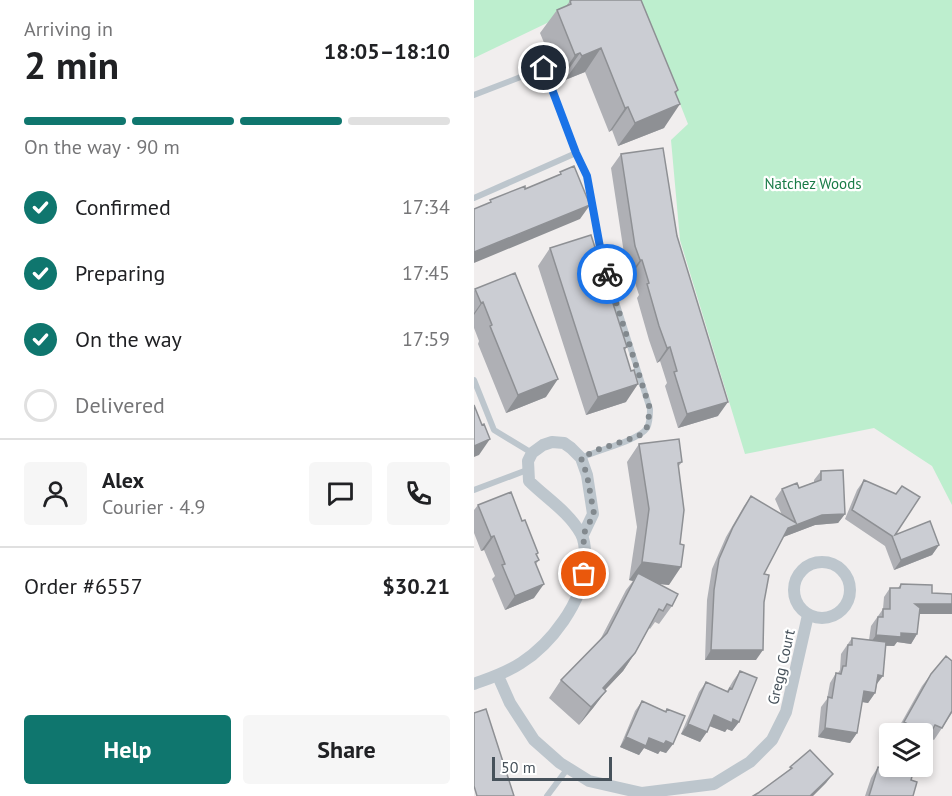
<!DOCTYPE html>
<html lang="en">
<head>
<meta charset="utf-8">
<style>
  :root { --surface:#fff; --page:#f6f6f6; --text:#202124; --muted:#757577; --line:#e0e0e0; --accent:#0f766e }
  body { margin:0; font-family:"PT Sans",sans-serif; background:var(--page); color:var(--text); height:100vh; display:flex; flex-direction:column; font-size:22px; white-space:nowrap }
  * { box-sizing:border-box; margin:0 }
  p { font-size:20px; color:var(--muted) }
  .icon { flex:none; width:33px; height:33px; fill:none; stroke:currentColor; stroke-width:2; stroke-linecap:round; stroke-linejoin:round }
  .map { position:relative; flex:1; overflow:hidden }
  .side { display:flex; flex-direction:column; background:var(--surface); width:474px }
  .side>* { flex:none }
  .fabs { position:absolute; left:405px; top:723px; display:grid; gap:12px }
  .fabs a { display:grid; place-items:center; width:54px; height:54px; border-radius:6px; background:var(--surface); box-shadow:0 3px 9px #0003; font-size:30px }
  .scale { position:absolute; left:18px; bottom:15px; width:120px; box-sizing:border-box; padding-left:6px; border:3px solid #47525b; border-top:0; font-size:16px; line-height:21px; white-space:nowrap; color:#47525b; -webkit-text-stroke:4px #fff; paint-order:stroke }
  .pin { position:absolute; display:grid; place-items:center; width:51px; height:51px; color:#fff; margin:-26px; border:3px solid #fff; border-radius:50%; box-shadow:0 2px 6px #0007 }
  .courier { position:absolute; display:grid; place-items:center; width:60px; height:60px; margin:-30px; border:4px solid #1a73e8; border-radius:50%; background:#fff; color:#222; box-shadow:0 2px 8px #0007 }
  .summary em { font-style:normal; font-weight:600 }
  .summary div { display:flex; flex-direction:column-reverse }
  .summary { display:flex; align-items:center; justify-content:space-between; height:102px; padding:0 24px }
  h1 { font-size:39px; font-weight:600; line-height:45px }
  .bar { display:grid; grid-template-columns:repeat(4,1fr); gap:9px 6px; align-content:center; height:72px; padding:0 24px }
  .bar i { height:8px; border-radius:4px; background:var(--line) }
  .bar .on { background:var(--accent) }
  .bar p { grid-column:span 4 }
  .line { display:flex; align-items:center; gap:15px; padding:0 24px; border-top:2px solid var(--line) }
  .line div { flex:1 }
  .round { display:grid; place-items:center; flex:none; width:63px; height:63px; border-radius:6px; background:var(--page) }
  ol { padding:0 24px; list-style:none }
  li { display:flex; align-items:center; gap:18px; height:66px }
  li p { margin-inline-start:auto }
  li .icon { padding:6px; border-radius:50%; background:var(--accent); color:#fff; stroke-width:4 }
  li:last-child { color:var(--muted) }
  li i { width:33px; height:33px; border:3px solid var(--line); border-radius:50% }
  .button { display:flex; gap:12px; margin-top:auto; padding:12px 24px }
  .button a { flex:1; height:69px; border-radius:6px; background:var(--accent); color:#fff; font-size:24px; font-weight:600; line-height:69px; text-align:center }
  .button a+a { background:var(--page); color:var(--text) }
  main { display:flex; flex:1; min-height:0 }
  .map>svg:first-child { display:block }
</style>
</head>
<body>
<main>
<section class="side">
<div class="summary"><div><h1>2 min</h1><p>Arriving in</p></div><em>18:05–18:10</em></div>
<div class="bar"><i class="on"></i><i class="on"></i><i class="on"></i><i></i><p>On the way · 90 m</p></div>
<ol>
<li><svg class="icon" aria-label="check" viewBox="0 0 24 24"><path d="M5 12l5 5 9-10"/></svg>Confirmed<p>17:34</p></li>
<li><svg class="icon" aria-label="check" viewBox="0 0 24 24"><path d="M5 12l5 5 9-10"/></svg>Preparing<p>17:45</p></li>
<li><svg class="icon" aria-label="check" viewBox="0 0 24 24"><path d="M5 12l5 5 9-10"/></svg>On the way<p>17:59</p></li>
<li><i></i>Delivered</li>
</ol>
<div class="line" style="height:108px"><a class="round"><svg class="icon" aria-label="person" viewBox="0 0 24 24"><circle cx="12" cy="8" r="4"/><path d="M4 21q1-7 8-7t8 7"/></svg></a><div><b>Alex</b><p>Courier · 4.9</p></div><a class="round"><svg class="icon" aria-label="chat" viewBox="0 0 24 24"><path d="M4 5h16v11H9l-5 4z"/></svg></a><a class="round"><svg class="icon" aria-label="phone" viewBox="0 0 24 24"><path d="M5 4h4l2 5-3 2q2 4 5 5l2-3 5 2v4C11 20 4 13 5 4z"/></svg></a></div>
<div class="line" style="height:78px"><div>Order #6557</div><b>$30.21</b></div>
<div class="button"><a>Help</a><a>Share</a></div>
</section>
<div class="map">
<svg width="478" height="796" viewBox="0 0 478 796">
  <rect width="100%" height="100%" fill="#f1eeee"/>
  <path fill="#bdeece" d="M0,0h121l-121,58z
    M165,0h313v505l-20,-39 -58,-38 -129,26 -65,-214 -9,-100 17,-16z"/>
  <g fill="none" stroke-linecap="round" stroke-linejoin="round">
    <path stroke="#bdc6cd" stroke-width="6" d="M0,95l70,-27 32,85 11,23 15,82 48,151c0,6 0,13 -3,19 -9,13 -50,22 -66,30
      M0,198l102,-45
      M0,380l20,50 38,23
      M0,490l53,-20
      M73,796l21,-28"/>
    <path stroke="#bdc6cd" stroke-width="12" d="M320 590a28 28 0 1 1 56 0a28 28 0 1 1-56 0Z
      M24,676l12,27 24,37 26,23 29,18 53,12 72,-9 36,-22 22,-22 14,-28 22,-97
      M0,684c16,-6 32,-11 47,-21 30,-19 62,-61 64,-98 0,-9 1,-23 -4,-31 -12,-22 -35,-36 -52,-53l-1,-20 4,-8 11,-8 9,-3 12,1 7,5 10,10 6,17 6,39 -10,21"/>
  </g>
  <path fill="#afb0b5" d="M96,1l106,93 -12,34 -46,18 -6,-16 -3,2 -24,-60 -20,8 -1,-4 -5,3 -19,-46 17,-23 9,-4z
    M147,154l56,82 41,180 -40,12 -13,-42 2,-3 -7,-22 -3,2 -8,-23 -12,-42 2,-3 -7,-21h-2l-5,-14 -14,-92z
    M76,248l77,99 -2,3 1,52 -40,13 -48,-149z
    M1,289l71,108 -40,16 -28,-69 1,-3 -5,-13v-37z
    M165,444l43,18 -4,5 -9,118 -10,-1 13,22 -13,18 -4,-2 -5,7 -1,-1 -14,25 -12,18 -18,19 1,1 -13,17 -14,17 -30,-27 12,-18 39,-40 26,-50 7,-9 -4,-1 8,-53 -10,-65z
    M347,471l24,43 -7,9 -23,2 -32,12 -19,37 -8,86h-51l2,-60 5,-31 14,-32 18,-31 7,-10 31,19 -7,-16 7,-10 17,-1 15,-6v-2z
    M390,480l31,55 44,10 -7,10 -38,15 -9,-24 -40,-27 12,-29z
    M4,505l44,16 16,32 -1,2 2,5 -3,4 -2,34 -29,12 -13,-31 3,-3 -11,-26 -3,1 -7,-18v-23z
    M427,584l31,9 20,21h-33l-2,20 -6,10 -14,-2 -3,4h-8l-11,47 -7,10 -6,-1 -5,31 -7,10 -32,-6 3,-30 6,-8 3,-16 6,-10h2l2,-3 1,-16 11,-16 17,2 2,-14 12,-17 1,-12 6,-9h8z
    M478,661v52l-18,27 -6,-3 -6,8v-11h-27l27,-48 9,-12z
    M266,671l-1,51 -7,9 -5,-2 -2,3 -16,-6 -9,16 -19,-8 18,-42 7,-10 21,9 6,-10z
    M168,701l23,10 2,-2 6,35 -7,9 -6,-2 -2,3 -14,-6 -5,7 -19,-8 15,-36z
    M413,757l24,23 2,16h-48l6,-18 7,-11h2z"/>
  <path fill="#8e9094" d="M127,48l-16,24 -20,8 17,-24z
    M106,53l-16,23 -5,3 16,-24z
    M204,90l-14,21 16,-7 -16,24 -46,18 17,-23 40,-31z
    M154,107l-16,23 -3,2 16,-24z
    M116,205l-10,14 -106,44v-11z
    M166,260h2l-10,14h-2z
    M9,302l-9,13v-2l7,-10z
    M196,347l-10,14 -3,2 10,-15z
    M84,379l-12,18 -40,16 12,-18z
    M164,384l-12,18 -40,13 12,-18z
    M254,402l-10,14 -40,12 9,-14z
    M16,439l-11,16 -5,2v-11z
    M371,514l-7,9 -23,2 -34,13 7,-10 34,-13z
    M20,536l-10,14 -3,1 10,-14z
    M465,545l-7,10 -38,15 7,-10z
    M168,562l39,5 -12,18 -35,-4 4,-8 -5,8 -4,-1z
    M70,584l-10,14 -29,12 10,-14z
    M441,604h37v10h-44z
    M427,633l16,1 -6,10 -14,-2 -3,4 -25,-1 7,-10z
    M237,650h52l-7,10h-51z
    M161,653l-12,18 -33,35 13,-18z
    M404,675l5,1 -7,9z
    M132,691l-13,17 -14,17 12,-18z
    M390,691l11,2 -7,10 -11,-2z
    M240,715l19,4 6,3 -7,9 -5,-2 -2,3 -18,-7z
    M214,724l19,8 -7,10 -19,-8z
    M351,728l32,5 -7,10 -32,-6z
    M152,737l23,1 17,3 7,3 -7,9 -6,-2 -2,3 -14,-6 -5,7 -19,-8z
    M359,774l-7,9 -13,13h-3z"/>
  <path fill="#cbcdd3" stroke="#8e9094" stroke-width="1.5" d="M98,0h69l37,90 -3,2 5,12 -45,19 -7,-16 -3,1 -24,-60 -19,8 -2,-3 -5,2 -18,-45 14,-6 -1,-3z
    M189,148l14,88 51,166 -41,12 -13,-42 3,-1 -7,-24 -3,1 -8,-22 -12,-42 2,-1 -7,-23h-2l-5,-14 -14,-92z
    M100,166l16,39 -116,47v-43l17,-7 -1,-2 35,-14v3l36,-15 -1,-2z
    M117,235l36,112 -3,1 7,23 3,-1 4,14 -40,13 -48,-149z
    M41,273l43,106 -40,16 -28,-69 2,-1 -9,-23 -2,1 -6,-14z
    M0,405l8,20 2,-1 6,15 -16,7z
    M205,439l3,23 -4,1 6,47 -4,34 4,1 -3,22 -39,-5 7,-53 -10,-65z
    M369,470l2,44 -23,1 -34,13 -24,46 5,1 -5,27 -1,48h-52l3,-60 5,-31 14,-32 18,-31 45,27 -14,-34 15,-6 2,5 22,-8v-9z
    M390,480l32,14 6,-8 18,11 -25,38 35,-14 9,24 -38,15 -9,-24 -40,-26z
    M37,492l11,29 3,-1 13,33 -2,1 3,6 -4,2 9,22 -29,12 -13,-31 3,-1 -11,-28 -3,1 -13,-32z
    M164,573l40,21 -6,12 -5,-2 -4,7 -4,-2 -24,44 -32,35 3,3 -15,16 -30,-27 46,-47z
    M427,584l31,1v8l20,1v10h-37l5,4 -3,26 -16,-1v4l-25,-2 2,-18h5v-8h7v-21h10z
    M378,638l34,4 -3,34 -5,-1 -3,18 -11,-2 -7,42 -32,-5 3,-31 4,1 4,-25 5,1 2,-8h3l2,-21h4z
    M472,656l6,5v50l-10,17 -7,-3 -6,11 -25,-14 27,-48z
    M266,671l17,7 -18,44 -6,-3 -1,4 -18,-8 -7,17 -19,-8 18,-42 22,10 2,-4 2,1z
    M168,701l24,11 1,-3 18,7 -12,28 -7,-3 -2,3 -15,-6 -3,8 -20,-9z
    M12,709l28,87h-37l-3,-10v-73z
    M336,750l23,24 -23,22h-57l5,-3 34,-25 -2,-1z
    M413,757l3,1v8h25l-4,14 6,2 -4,14h-44l9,-29 6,1z"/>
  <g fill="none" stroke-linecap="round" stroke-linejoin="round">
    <path stroke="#82898e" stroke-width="6" stroke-dasharray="0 10.8" d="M110,574l1,-20 -2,-19 11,-21 -7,-39 -6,-17 16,-8 42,-14 8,-9 3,-18 -43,-135"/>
    <path stroke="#1a73e8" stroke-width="8" d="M70,68l32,85 11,23 15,82 5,16"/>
  </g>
  <g text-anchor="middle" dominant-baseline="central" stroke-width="4.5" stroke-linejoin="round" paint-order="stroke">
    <g font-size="15" fill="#197b47" stroke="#fff">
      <text x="339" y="183">Natchez Woods</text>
    </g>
    <g font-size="15" fill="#47525b" stroke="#fff">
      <text transform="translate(307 667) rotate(-77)">Gregg Court</text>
    </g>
  </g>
</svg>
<div class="fabs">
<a><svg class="icon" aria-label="layers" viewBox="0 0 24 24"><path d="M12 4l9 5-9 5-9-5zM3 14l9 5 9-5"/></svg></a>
</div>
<div class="scale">50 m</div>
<div class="pin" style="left:110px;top:574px;background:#ea580c"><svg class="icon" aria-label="bag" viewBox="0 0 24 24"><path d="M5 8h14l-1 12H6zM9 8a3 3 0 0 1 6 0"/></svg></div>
<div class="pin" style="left:70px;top:68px;background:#1f2937"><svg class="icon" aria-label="home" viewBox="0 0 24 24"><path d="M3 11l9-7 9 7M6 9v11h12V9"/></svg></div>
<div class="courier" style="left:133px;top:274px"><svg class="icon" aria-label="bike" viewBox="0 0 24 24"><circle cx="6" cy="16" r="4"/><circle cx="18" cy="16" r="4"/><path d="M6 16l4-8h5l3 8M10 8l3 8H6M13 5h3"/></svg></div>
</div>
</main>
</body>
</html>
